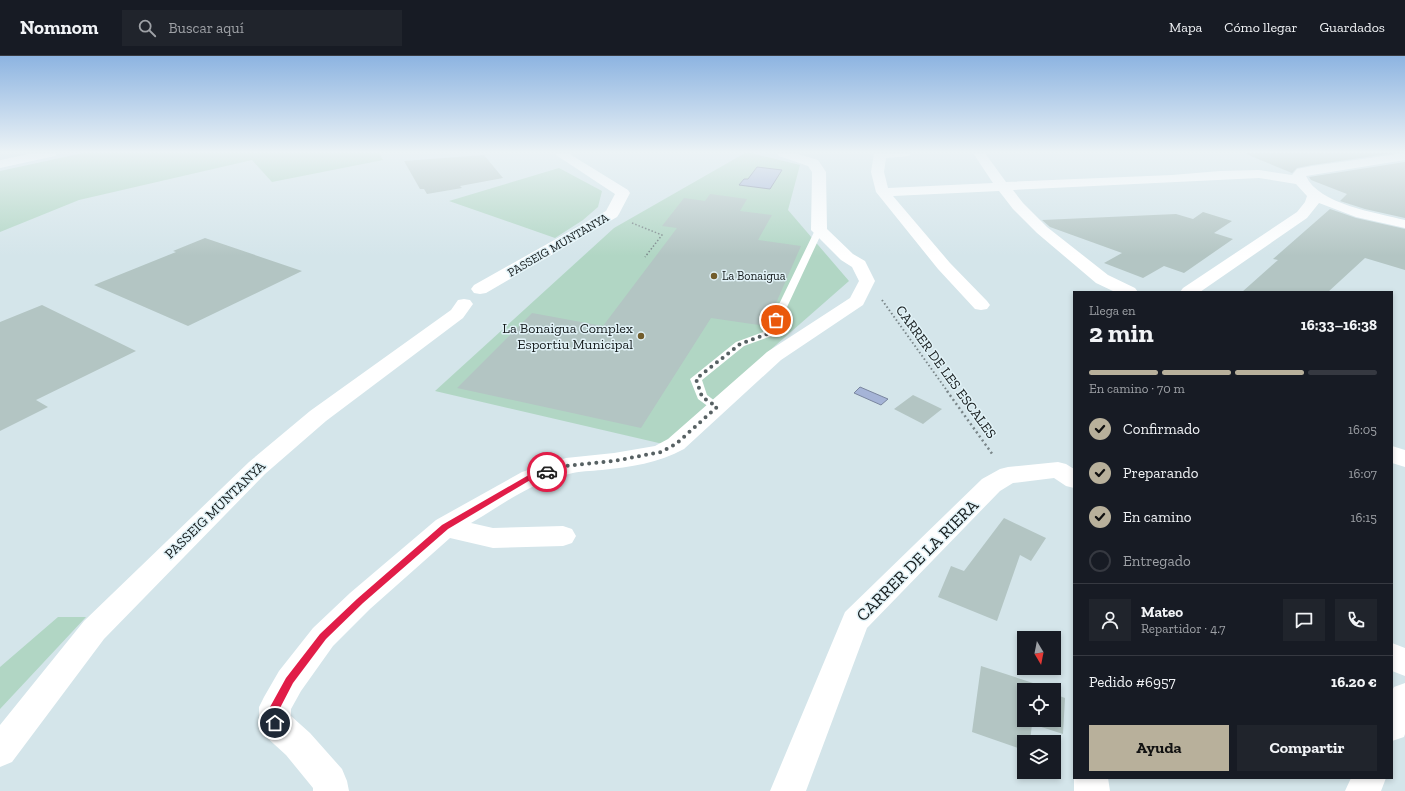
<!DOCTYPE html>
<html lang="es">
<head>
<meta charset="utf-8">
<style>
  :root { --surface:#171b24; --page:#20242c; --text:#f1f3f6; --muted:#9ea1a6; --line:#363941; --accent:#b8b09b }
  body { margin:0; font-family:"Zilla Slab",serif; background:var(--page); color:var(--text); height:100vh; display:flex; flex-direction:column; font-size:15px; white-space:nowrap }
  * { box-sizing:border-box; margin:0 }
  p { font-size:13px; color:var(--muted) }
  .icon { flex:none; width:22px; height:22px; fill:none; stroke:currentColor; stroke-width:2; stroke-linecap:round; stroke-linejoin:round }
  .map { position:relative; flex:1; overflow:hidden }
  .details { position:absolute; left:1073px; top:235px; width:320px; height:488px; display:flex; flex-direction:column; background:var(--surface); border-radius:0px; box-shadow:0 2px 6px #0003 }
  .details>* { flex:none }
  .needle { width:26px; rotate:170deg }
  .controls { position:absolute; left:1017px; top:575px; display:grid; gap:8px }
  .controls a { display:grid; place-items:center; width:44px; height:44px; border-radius:0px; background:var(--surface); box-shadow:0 2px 6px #0003; font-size:20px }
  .pin { position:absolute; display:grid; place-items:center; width:34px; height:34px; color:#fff; margin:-17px; border:2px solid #fff; border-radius:50%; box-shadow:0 1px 4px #0007 }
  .courier { position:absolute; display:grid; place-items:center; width:40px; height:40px; margin:-20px; border:3px solid #e11d48; border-radius:50%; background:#fff; color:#222; box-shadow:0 1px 5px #0007 }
  .summary em { font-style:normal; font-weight:700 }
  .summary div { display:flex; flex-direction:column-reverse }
  .summary { display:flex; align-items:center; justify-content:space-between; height:68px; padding:0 16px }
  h1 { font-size:26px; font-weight:700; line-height:30px }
  .bar { display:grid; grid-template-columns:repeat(4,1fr); gap:6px 4px; align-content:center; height:48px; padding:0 16px }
  .bar i { height:5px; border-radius:3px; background:var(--line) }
  .bar .active { background:var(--accent) }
  .bar p { grid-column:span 4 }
  .line { display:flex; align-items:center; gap:10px; padding:0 16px; border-top:1px solid var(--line) }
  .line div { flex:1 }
  .round { display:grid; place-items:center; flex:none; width:42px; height:42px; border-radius:0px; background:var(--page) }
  ol { padding:0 16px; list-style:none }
  li { display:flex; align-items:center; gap:12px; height:44px }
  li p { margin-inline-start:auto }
  li .icon { padding:4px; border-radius:50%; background:var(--accent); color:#111; stroke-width:4 }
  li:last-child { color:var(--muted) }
  li i { width:22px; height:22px; border:2px solid var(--line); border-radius:50% }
  .button { display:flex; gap:8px; margin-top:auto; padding:8px 16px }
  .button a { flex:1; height:46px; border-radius:0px; background:var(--accent); color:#111; font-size:16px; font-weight:700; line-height:46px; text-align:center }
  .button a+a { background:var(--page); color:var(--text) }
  header { display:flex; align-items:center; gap:24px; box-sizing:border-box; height:56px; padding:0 20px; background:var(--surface); border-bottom:1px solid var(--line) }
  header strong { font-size:19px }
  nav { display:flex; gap:22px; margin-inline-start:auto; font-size:14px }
  .search { width:280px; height:36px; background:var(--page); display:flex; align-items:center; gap:10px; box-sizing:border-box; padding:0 14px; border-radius:0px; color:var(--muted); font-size:15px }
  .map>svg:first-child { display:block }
</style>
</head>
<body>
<header>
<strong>Nomnom</strong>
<div class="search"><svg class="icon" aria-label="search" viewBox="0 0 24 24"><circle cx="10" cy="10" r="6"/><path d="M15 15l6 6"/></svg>Buscar aquí</div>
<nav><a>Mapa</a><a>Cómo llegar</a><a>Guardados</a></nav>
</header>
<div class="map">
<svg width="1405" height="735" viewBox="0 0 1405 735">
  <rect width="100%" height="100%" fill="#d4e5ea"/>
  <path fill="#b1d6c4" d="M83,97h296l4,7 -111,22 -20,-22 -173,40 -79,32v-61z
    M745,97h6l49,12 -12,45 61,71 -186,163 -228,-53 179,-163z
    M559,112l43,23 -4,16 -15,13 -28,18 -106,-37z
    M58,561h28l-86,92v-42z"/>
  <path fill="#a5b4d7" stroke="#7a869f" d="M757,111l25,3 -12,19 -31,-4 5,-6h4z
    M860,331l28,12 -7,6 -27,-12z"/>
  <path fill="#b3c5c3" d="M1246,97h148l-82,12 -15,3 -5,5 -46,-19z
    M484,99l19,23 -43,8 2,2 -35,6 -3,-5h-4l-16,-28z
    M1405,106v56l-40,-9 -25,-8 7,-7 -36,-14 -2,-3z
    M710,138l37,5 -7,12 32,4 -14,25 43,6 -35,80 -55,-8 -70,110 -184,-40 75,-75 71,13 74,-98 -15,-2 22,-28 21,3z
    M1330,153l26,9 49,11v41l-40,-12 -37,34h-86l36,-32 -5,-1z
    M1203,156l29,9 -18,12 19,6 -49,34 -20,-7 -21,12 -39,-15 18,-10 -72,-26 -8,-7 134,-6 17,5z
    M205,182l97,33 -114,55 -94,-41 82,-33 -3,-1z
    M42,249l94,46 -100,49 12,7 -48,24v-109z
    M913,339l29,14 -19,15 -29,-15z
    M1004,462l42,20 -15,23 -11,-6 -23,66 -59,-24 13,-31 13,5z
    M981,610l52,17 -1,4 8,3h-16v30h30v-26l11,4 -2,36 -31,-10 -2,18h-6v8l-52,-18z"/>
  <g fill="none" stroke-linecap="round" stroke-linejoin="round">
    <path stroke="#798588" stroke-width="1.5" stroke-dasharray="1.5 2" stroke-linecap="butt" d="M632,167l30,12 -17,22"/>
    <path stroke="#798588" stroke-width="2" stroke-dasharray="1.5 2.5" stroke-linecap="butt" d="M882,244l66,92"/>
    <path stroke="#798588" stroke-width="2.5" stroke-dasharray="2 3" stroke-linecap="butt" d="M947,335l46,64"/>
    <path fill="#fff" fill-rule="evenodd" d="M816,172h3l4,2 -49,105 -30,11 -42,34 5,15 16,12 -2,3h-8l-15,-11 -8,-20 46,-37 30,-11z"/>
    <path fill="#fff" fill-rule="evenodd" d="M33,97h24l-2,3 -55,12v-8z
      M553,97h15l60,37 2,3 -11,21 -2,3 -131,76 -6,1 -6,-1 -3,-4 3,-4 132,-74 9,-17z
      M777,97h18l23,7 8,12 1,57 26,25 12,7 10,20 -12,24 -82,55 -97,89c-25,14 -54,18 -82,21 -11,1 -23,1 -33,4 -36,7 -67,31 -98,49l22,5 70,-2 9,3 4,7 -4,7 -9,3 -70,2 -43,-10 -80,71 -37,37 -32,45 -10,18v7l19,17 32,36 5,12 2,10h-36v-3l-27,-33 -23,-21 -4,-11v-16l5,-10 15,-26 34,-43 37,-35 86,-73 86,-48 44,-14 48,-5 41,-7 13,-7 99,-87 83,-54 9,-17 -7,-14 -11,-7 -30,-30 1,-58 -4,-6 -29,-10z
      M874,97h37l-2,3 -23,2 -2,14 4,16 105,-5 -20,-30h12l21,29 166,-7 48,-4 39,-1 33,5 5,-6 15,-3 93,-13v7l-99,16c12,28 71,37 99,44v8l-49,-11 -37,-14 -12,15 -107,74h-20l3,-4 114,-76 8,-10 2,-6 -11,-12 -37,-6 -246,12 10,13 24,24 61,48 27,13 3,4h-23l-19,-9 -59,-50 -24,-24 -14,-18 -106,5 57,67 37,38 3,4 -3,4 -6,1 -6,-1 -37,-40 -62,-77 -5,-20z
      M464,243l6,1 3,4 -10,14 -137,103 -61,53 -161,165 -92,123 -12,5v-42l84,-104 165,-159 61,-51 141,-101 7,-10z
      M1392,390l13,4v17l-13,-4z
      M1058,406l8,2 8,5v19l-8,-2 -12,-8 -41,5 -13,8 -133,137 -61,163h-36l75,-179 137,-133 18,-10 8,-2z
      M1392,587l13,5v28l-13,-5z
      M1405,627v51l-1,3 -12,4v-50l2,-4z
      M1074,721l34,1 2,13h-36z
      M1351,722h35l-5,13h-36z"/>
  </g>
  <linearGradient id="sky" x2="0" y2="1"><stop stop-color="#8db4e1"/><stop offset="0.48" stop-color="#ecf3f6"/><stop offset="1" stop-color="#ecf3f6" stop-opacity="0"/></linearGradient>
  <rect width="1405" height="200" fill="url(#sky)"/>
  <path fill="#e11d48" d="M547,414l3,1v3l-18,5 -84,50 -85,74 -37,36 -33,44 -13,25v15l-1,3 -4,2 -3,-2 -2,-19 16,-29 34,-44 37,-35 85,-74 85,-49z"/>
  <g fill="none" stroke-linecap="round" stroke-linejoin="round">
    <path stroke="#576163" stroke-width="4" stroke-dasharray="0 7.2" d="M547,416l19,-6 48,-5 47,-9 15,-8 41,-37 -15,-10 -6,-18 44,-35 30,-11 6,-13"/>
  </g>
  <g fill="#725d2c" stroke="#e1f2f7" stroke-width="1.5">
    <circle cx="714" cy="220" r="4"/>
    <circle cx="641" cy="280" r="4"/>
  </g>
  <g text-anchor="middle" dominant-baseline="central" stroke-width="3" stroke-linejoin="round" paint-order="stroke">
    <g font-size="12" fill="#141a1b" stroke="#e1f2f7">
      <text transform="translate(558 189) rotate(-30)">PASSEIG MUNTANYA</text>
    </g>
    <g font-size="12" fill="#141a1b" stroke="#e1f2f7" text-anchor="start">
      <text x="722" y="220">La Bonaigua</text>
    </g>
    <g font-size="14" fill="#141a1b" stroke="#e1f2f7" text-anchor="end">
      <text x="633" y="272">La Bonaigua Complex<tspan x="633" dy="16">Esportiu Municipal</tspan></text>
    </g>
    <g font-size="14" fill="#141a1b" stroke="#e1f2f7">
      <text transform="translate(946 316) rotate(54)">CARRER DE LES ESCALES</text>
      <text transform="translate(215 454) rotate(-44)">PASSEIG MUNTANYA</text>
    </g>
    <g font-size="17" fill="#141a1b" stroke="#e1f2f7">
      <text transform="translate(917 504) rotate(-45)">CARRER DE LA RIERA</text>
    </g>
  </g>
</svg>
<div class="controls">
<a><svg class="needle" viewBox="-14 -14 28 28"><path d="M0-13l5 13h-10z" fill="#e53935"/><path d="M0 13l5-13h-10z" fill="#9ea1a6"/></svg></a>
<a><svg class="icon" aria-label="locate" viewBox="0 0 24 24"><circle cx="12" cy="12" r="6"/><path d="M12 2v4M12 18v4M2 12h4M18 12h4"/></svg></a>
<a><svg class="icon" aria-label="layers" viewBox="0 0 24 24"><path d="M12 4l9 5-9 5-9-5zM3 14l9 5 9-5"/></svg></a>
</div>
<div class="pin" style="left:776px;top:264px;background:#ea580c"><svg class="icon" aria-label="bag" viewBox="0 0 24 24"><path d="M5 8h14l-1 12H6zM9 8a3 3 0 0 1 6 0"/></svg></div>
<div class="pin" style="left:275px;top:667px;background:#1f2937"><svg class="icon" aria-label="home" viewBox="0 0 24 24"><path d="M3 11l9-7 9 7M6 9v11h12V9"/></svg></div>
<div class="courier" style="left:547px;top:416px"><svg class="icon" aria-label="car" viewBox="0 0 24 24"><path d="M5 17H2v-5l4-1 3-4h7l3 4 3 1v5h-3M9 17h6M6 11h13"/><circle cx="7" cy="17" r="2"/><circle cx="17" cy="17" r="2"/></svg></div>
<section class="details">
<div class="summary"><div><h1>2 min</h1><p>Llega en</p></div><em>16:33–16:38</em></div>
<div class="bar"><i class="active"></i><i class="active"></i><i class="active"></i><i></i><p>En camino · 70 m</p></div>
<ol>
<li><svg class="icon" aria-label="check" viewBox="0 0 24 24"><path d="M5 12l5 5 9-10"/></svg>Confirmado<p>16:05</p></li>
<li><svg class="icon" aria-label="check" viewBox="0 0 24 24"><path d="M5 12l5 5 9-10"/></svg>Preparando<p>16:07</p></li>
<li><svg class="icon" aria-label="check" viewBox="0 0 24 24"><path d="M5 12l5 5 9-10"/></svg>En camino<p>16:15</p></li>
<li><i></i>Entregado</li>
</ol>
<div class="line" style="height:72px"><a class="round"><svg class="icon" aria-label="person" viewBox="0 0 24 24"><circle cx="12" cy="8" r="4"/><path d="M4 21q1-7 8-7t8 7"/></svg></a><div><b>Mateo</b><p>Repartidor · 4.7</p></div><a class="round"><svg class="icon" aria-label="chat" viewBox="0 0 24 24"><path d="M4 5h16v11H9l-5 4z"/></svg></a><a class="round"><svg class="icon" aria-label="phone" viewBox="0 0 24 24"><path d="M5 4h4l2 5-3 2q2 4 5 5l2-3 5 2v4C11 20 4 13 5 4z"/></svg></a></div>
<div class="line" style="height:52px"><div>Pedido #6957</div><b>16.20 €</b></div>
<div class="button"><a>Ayuda</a><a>Compartir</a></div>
</section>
</div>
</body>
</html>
